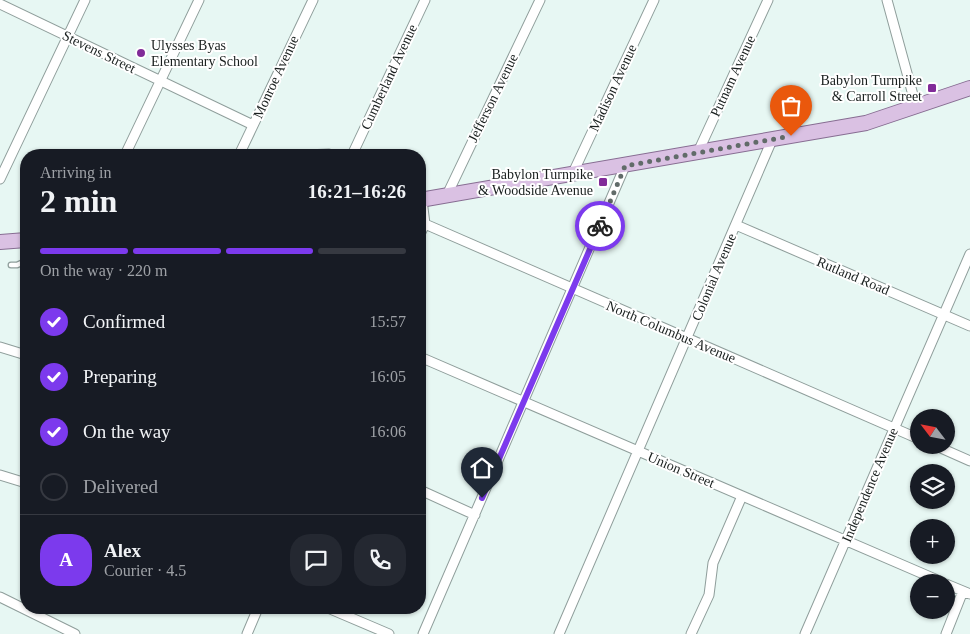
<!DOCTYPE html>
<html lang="en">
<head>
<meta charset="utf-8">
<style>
  :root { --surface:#171b24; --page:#242831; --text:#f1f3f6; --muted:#9ea1a6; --line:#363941; --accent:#7c3aed }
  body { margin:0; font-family:Georgia,serif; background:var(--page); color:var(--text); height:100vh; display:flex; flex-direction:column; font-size:19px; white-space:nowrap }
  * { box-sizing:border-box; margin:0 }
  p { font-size:16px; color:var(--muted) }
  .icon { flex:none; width:28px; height:28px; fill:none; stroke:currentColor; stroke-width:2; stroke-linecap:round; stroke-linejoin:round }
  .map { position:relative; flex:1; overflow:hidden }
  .sheet { position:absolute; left:20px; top:149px; width:406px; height:465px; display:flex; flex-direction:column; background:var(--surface); border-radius:20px; box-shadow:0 1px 4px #0004 }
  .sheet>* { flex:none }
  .needle { width:32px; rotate:302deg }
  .buttons { position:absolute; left:910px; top:409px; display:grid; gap:10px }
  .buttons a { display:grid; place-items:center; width:45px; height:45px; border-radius:50%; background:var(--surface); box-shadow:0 1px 4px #0004; font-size:25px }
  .pin { position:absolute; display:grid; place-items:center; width:42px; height:42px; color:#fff; margin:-51px -21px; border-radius:50% 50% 50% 0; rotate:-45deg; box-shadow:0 0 5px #0007 }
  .pin .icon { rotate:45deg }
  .courier { position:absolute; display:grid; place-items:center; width:50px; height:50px; margin:-25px; border:4px solid #7c3aed; border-radius:50%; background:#fff; color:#222; box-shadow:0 1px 6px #0007 }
  .headline em { font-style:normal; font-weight:700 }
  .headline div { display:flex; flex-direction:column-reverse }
  .headline { display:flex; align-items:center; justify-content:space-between; height:85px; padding:0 20px }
  h1 { font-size:32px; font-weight:700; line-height:38px }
  .bar { display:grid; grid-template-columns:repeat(4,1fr); gap:8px 5px; align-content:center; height:60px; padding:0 20px }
  .bar i { height:6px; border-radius:4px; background:var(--line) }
  .bar .active { background:var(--accent) }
  .bar p { grid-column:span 4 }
  .line { display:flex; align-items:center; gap:12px; padding:0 20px; border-top:1px solid var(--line) }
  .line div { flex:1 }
  .round { display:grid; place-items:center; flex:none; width:52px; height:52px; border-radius:20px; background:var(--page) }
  ol { padding:0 20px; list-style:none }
  li { display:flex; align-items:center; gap:15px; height:55px }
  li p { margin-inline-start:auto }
  li .icon { padding:5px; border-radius:50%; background:var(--accent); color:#fff; stroke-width:4 }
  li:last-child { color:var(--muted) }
  li i { width:28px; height:28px; border:2px solid var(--line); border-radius:50% }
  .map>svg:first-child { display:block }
</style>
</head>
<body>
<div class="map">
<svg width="970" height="634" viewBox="0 0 970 634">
  <rect width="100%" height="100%" fill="#e7f7f3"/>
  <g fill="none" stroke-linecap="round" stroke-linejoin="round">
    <defs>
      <path id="service" d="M283,154l46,-2 7,3
        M11,265h6l9,-4"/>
      <path id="minor" d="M887,0l29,106
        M0,4l253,121
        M698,152l70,-152
        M125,155l74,-155
        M239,155l74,-155
        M352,155l73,-155
        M572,175l82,-175
        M0,179l85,-179
        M446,197l94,-197
        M425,224l494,215
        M736,225l234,101
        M420,234l5,-10 -3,-24
        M0,347l26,8
        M420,357l522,225
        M934,445l36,16
        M0,475l26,8
        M420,490l55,25
        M946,584l24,10
        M0,597l75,37
        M328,608l61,26
        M247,634l11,-26
        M423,634l202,-468
        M559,634l213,-494
        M691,634l18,-39 4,-32 29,-67
        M805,634l165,-380
        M946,634l17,-43"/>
      <path id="primary" d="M420,200l446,-77 104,-35
        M0,242l26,-2"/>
    </defs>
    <use href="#service" stroke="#8f9e9b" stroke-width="7"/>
    <use href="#minor" stroke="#8f9e9b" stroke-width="11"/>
    <use href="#primary" stroke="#876d92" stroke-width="16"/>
    <use href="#service" stroke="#fff" stroke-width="4.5"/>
    <use href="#minor" stroke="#fff" stroke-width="9"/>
    <use href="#primary" stroke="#dac1e3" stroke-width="14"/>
  </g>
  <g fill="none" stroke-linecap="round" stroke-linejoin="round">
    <path stroke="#616b69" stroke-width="5" stroke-dasharray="0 9" d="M600,226l25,-60 166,-30"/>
    <path stroke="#7c3aed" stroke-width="6" d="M482,498l118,-272"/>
  </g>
  <g fill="#812b99" stroke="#fff" stroke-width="2">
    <circle cx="141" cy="53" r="5"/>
    <rect x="927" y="83" width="10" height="10" rx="2.5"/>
    <rect x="598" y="177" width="10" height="10" rx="2.5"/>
  </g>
  <g text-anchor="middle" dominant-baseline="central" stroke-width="4" stroke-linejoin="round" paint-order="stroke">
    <g font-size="14" fill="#191f1e" stroke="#fff" text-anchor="end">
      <text x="151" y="45" text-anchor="start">Ulysses Byas<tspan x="151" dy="16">Elementary School</tspan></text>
      <text x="922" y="80">Babylon Turnpike<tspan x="922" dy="16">&amp; Carroll Street</tspan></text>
      <text x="593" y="174">Babylon Turnpike<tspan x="593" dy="16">&amp; Woodside Avenue</tspan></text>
    </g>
    <g font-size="14" fill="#191f1e" stroke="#fff">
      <text transform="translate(99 52) rotate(26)">Stevens Street</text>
      <text transform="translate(733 76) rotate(-65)">Putnam Avenue</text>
      <text transform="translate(276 77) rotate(-65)">Monroe Avenue</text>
      <text transform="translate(389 77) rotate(-65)">Cumberland Avenue</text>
      <text transform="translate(613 88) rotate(-65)">Madison Avenue</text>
      <text transform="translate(493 98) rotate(-64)">Jefferson Avenue</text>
      <text transform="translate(853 276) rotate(23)">Rutland Road</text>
      <text transform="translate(714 277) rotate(-67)">Colonial Avenue</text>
      <text transform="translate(671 332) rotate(23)">North Columbus Avenue</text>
      <text transform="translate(681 470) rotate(23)">Union Street</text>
      <text transform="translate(870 485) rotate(-67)">Independence Avenue</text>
    </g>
  </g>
</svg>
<div class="buttons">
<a><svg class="needle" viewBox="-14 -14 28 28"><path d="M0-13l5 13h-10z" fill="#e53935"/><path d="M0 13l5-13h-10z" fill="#9ea1a6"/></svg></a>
<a><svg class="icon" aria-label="layers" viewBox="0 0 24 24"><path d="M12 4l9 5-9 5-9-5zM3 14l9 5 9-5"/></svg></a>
<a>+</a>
<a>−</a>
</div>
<div class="pin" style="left:791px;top:136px;background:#ea580c"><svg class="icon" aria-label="bag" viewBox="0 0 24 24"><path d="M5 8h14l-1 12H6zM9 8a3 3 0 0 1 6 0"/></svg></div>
<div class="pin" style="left:482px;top:498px;background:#1f2937"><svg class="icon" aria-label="home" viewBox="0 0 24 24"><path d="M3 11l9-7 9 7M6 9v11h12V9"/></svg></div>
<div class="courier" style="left:600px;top:226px"><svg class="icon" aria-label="bike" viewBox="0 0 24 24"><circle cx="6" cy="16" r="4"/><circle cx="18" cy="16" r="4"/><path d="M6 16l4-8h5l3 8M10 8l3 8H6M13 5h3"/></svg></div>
<section class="sheet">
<div class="headline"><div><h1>2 min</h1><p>Arriving in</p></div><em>16:21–16:26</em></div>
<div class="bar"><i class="active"></i><i class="active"></i><i class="active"></i><i></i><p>On the way · 220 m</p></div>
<ol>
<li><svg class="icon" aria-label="check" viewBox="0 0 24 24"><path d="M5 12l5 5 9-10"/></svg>Confirmed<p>15:57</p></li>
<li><svg class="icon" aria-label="check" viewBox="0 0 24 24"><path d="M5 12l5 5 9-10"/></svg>Preparing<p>16:05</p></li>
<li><svg class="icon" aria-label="check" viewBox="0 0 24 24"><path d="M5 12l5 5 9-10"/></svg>On the way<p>16:06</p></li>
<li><i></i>Delivered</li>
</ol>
<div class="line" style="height:90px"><b class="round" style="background:var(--accent);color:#fff">A</b><div><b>Alex</b><p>Courier · 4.5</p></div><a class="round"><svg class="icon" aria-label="chat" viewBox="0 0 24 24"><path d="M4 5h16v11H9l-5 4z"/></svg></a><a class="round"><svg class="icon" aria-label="phone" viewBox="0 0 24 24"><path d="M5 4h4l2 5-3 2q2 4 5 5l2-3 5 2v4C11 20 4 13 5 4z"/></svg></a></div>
</section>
</div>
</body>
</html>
